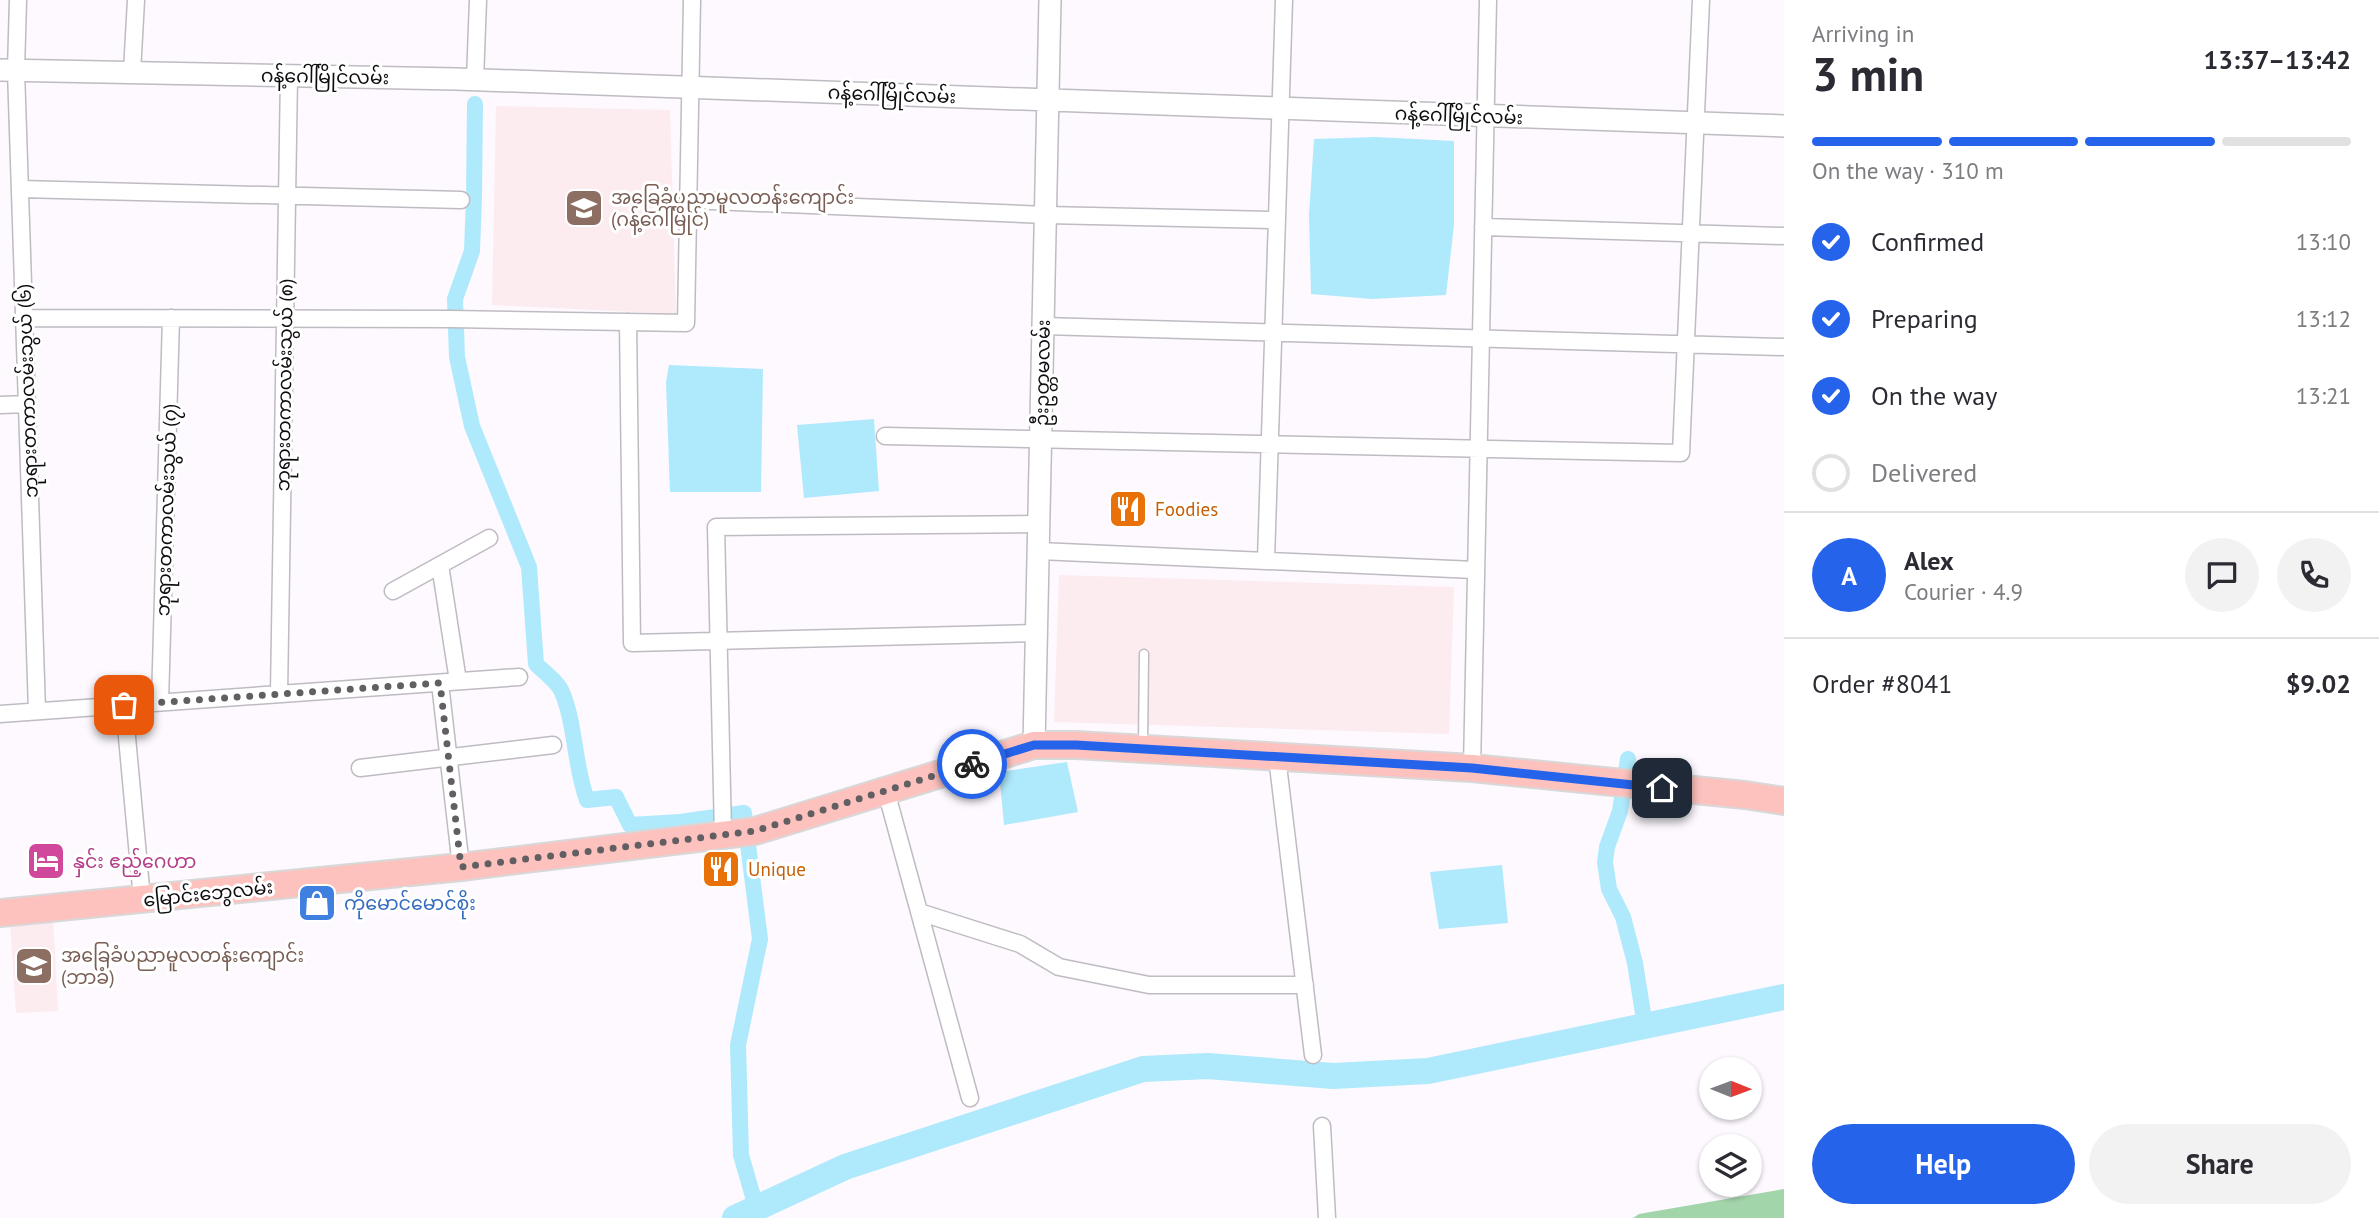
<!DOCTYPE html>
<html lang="en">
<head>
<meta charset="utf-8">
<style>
  :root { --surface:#fff; --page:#f2f2f3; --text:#2b2b33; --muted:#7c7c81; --line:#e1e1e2; --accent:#2563eb }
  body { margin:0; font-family:"PT Sans","Noto Sans Myanmar",sans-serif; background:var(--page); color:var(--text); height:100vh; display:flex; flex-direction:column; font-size:26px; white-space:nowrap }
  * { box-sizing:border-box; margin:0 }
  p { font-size:23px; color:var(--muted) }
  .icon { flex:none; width:38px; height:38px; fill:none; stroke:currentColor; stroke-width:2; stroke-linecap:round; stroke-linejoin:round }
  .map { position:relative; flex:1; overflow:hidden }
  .panel { display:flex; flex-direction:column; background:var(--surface); width:595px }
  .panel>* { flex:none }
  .needle { width:46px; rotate:91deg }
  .controls { position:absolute; left:1699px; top:1057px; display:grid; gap:14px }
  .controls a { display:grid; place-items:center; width:63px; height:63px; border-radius:50%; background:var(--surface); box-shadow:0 2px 5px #0004; font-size:35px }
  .pin { position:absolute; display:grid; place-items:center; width:60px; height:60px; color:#fff; margin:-30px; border-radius:14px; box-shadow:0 4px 10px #0006 }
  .courier { position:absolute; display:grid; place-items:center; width:70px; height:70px; margin:-35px; border:5px solid #2563eb; border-radius:50%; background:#fff; color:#222; box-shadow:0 2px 9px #0007 }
  .overview em { font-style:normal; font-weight:800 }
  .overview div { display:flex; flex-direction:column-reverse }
  .overview { display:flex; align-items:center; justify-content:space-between; height:119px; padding:0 28px }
  h1 { font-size:46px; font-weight:800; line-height:52px }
  .bar { display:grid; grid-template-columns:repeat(4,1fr); gap:10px 7px; align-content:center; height:84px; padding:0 28px }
  .bar i { height:9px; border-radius:5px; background:var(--line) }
  .bar .active { background:var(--accent) }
  .bar p { grid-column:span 4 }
  .line { display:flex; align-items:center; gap:18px; padding:0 28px; border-top:2px solid var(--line) }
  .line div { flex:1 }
  .round { display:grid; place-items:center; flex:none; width:74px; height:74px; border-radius:37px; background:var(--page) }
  ol { padding:0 28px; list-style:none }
  li { display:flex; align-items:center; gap:21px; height:77px }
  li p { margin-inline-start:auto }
  li .icon { padding:7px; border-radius:50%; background:var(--accent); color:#fff; stroke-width:4 }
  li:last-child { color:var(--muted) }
  li i { width:38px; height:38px; border:4px solid var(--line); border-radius:50% }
  .primary-button { display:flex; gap:14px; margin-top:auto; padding:14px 28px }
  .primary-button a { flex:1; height:80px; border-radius:42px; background:var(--accent); color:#fff; font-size:28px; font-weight:800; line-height:80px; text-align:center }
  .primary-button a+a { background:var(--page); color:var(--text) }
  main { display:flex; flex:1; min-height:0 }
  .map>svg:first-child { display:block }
</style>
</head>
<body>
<main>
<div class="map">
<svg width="1784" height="1218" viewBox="0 0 1784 1218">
  <rect width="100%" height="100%" fill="#fdf9ff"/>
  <path fill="#fcecef" d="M496,106l174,4 6,204 -184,-9z
    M1059,575l395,12 -5,147 -395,-12z
    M53,918l5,93 -42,2 -6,-92z"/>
  <path fill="#a2d5aa" d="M1784,1189v29h-151l6,-4z"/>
  <path fill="#afe9fc" d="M1376,137l78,4v84l-8,70 -74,4 -61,-5 -2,-79 5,-76z
    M669,365l94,4 -2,123h-91l-4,-110z
    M874,419l5,72 -75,7 -7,-73z
    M1067,762l11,50 -74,13 -5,-53z
    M1502,865l6,58 -69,6 -9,-57z"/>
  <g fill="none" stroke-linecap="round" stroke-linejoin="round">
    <path stroke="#afe9fc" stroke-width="16" d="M475,104l-1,93 -2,54 -17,48 2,58 15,69 57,141 7,97c8,8 22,18 26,28 14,34 12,73 25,108l29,-3 14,28 50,-3 64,-9 16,126 -22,106 3,110 15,52
      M1628,759l-8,52 -13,36 -2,15 4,27 14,28 12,46 10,63"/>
    <path stroke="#afe9fc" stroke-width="26" d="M735,1218l110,-51 298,-98 65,-3 125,10 95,-5 356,-74"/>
    <defs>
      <path id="service" d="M1143,746l1,-92"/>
      <path id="minor" d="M18,0l-2,70 21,641
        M132,72l4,-72
        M475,80l3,-80
        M20,189l441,11
        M688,200l358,15 231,5
        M1483,227l301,9
        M24,318l425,1 237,4 6,-323
        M628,322l4,321 405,-10
        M1043,326l741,21
        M0,405l27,-1
        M885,436l796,17 20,-453
        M1039,551l436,19
        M1266,560l18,-560
        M440,565l18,116
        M393,591l96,-53
        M440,683l21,184
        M279,694l10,-618
        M160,702l11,-384
        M124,705l18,194
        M0,714l519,-37
        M1277,757l36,298
        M360,768l193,-23
        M1472,768l16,-768
        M886,791l84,307
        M723,835l-7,-308 323,-3
        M919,912l101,32 39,23 90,18h156
        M1322,1126l5,92"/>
      <path id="tertiary" d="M0,70l456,9 1328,47
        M1034,745l16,-745"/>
      <path id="primary" d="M0,913l461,-46 294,-36 279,-86h42l396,23 273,27 39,6"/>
    </defs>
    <use href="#service" stroke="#bfbbc2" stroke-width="11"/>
    <use href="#minor" stroke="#bfbbc2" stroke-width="19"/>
    <use href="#tertiary" stroke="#bfbbc2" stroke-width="24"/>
    <use href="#primary" stroke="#d8d8d9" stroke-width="30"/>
    <use href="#service" stroke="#fff" stroke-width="8"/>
    <use href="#minor" stroke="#fff" stroke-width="16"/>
    <use href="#tertiary" stroke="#fff" stroke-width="21"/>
    <use href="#primary" stroke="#fdc2be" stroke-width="26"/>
  </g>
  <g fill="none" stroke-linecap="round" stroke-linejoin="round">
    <path stroke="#625f63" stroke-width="7" stroke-dasharray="0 12.6" d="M124,705l316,-22 21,184 294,-36 217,-67"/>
    <path stroke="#2563eb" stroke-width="9" d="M972,764l62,-19h42l396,23 190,20"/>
  </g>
  <defs>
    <symbol id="school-square" viewBox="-11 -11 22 22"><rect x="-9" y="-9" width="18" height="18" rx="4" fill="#8d6e63" stroke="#fff"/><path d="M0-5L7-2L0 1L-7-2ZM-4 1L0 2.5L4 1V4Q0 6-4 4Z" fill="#fff"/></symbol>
    <symbol id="restaurant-square" viewBox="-11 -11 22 22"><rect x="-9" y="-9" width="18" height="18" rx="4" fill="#e8710a" stroke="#fff"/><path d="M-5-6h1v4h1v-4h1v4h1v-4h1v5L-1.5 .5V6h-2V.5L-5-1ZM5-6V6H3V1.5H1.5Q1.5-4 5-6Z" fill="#fff"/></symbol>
    <symbol id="hotel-square" viewBox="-11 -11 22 22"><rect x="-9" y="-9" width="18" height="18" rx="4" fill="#d1479c" stroke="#fff"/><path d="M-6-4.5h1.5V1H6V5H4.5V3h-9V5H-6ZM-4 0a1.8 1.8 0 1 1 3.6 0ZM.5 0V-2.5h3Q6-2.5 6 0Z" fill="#fff"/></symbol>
    <symbol id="shop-square" viewBox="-11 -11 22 22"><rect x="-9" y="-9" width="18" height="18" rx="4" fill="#3f7fe0" stroke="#fff"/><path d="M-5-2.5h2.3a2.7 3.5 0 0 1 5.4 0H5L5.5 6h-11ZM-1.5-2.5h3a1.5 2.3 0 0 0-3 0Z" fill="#fff"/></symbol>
  </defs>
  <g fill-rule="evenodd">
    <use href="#school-square" x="562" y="186" width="44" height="44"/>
    <use href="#restaurant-square" x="1106" y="487" width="44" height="44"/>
    <use href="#hotel-square" x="24" y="839" width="44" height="44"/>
    <use href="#restaurant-square" x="699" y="847" width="44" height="44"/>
    <use href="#shop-square" x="295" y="881" width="44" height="44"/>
    <use href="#school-square" x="12" y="944" width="44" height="44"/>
  </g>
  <g text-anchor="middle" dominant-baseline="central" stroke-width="6" stroke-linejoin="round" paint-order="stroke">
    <g font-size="19" fill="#0e0c0f" stroke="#fff">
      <text transform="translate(325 76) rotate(1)">ဂန့်ဂေါ်မြိုင်လမ်း</text>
      <text transform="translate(892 94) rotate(2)">ဂန့်ဂေါ်မြိုင်လမ်း</text>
      <text transform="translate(1459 115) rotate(2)">ဂန့်ဂေါ်မြိုင်လမ်း</text>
      <text transform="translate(1042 373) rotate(-89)">ဦးဥတ္တမလမ်း</text>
      <text transform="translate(284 385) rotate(-89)">ဘုရားတကာလမ်းသွယ် (၈)</text>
      <text transform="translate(27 391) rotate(-92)">ဘုရားတကာလမ်းသွယ် (၆)</text>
      <text transform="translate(166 510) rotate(-88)">ဘုရားတကာလမ်းသွယ် (၇)</text>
      <text transform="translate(208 893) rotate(-6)">မြောင်းဘွေလမ်း</text>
    </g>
    <g font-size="19" fill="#785e54" stroke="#fff" text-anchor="start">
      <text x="611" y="197">အခြေခံပညာမူလတန်းကျောင်း<tspan x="611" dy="22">(ဂန့်ဂေါ်မြိုင်)</tspan></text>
      <text x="61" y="955">အခြေခံပညာမူလတန်းကျောင်း<tspan x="61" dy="22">(ဘာခံ)</tspan></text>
    </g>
    <g font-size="19" fill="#c56008" stroke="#fff" text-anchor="start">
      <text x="1155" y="509">Foodies</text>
      <text x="748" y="869">Unique</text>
    </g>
    <g font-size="19" fill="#b23c85" stroke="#fff" text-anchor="start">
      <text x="73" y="861">နှင်း ဧည့်ဂေဟာ</text>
    </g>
    <g font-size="19" fill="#366cbe" stroke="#fff" text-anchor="start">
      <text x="344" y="903">ကိုမောင်မောင်စိုး</text>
    </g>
  </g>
</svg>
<div class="controls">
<a><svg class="needle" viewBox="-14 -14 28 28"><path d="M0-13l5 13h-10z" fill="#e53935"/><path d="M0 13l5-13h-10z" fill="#7c7c81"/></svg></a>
<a><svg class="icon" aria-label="layers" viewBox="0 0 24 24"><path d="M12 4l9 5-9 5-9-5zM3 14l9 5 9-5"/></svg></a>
</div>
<div class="pin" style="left:124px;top:705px;background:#ea580c"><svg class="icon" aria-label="bag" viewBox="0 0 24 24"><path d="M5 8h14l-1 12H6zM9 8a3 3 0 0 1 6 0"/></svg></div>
<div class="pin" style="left:1662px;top:788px;background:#1f2937"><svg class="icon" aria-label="home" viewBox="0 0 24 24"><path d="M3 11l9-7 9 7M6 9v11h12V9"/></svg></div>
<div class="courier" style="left:972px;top:764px"><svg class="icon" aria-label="bike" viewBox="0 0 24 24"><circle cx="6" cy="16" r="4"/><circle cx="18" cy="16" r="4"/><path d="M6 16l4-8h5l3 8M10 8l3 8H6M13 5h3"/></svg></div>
</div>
<section class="panel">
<div class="overview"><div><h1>3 min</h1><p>Arriving in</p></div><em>13:37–13:42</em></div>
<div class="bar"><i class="active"></i><i class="active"></i><i class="active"></i><i></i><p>On the way · 310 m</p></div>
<ol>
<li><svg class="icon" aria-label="check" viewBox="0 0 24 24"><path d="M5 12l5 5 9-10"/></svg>Confirmed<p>13:10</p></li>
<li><svg class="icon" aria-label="check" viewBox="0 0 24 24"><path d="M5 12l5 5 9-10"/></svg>Preparing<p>13:12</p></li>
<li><svg class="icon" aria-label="check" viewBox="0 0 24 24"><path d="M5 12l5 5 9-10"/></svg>On the way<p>13:21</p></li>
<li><i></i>Delivered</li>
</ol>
<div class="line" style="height:126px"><b class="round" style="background:var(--accent);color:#fff">A</b><div><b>Alex</b><p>Courier · 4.9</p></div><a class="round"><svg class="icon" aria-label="chat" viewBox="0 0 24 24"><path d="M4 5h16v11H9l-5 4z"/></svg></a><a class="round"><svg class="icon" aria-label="phone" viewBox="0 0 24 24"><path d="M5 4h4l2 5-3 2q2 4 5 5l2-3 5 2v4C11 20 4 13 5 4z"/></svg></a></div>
<div class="line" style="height:91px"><div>Order #8041</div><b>$9.02</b></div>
<div class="primary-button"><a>Help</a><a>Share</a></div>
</section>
</main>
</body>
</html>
